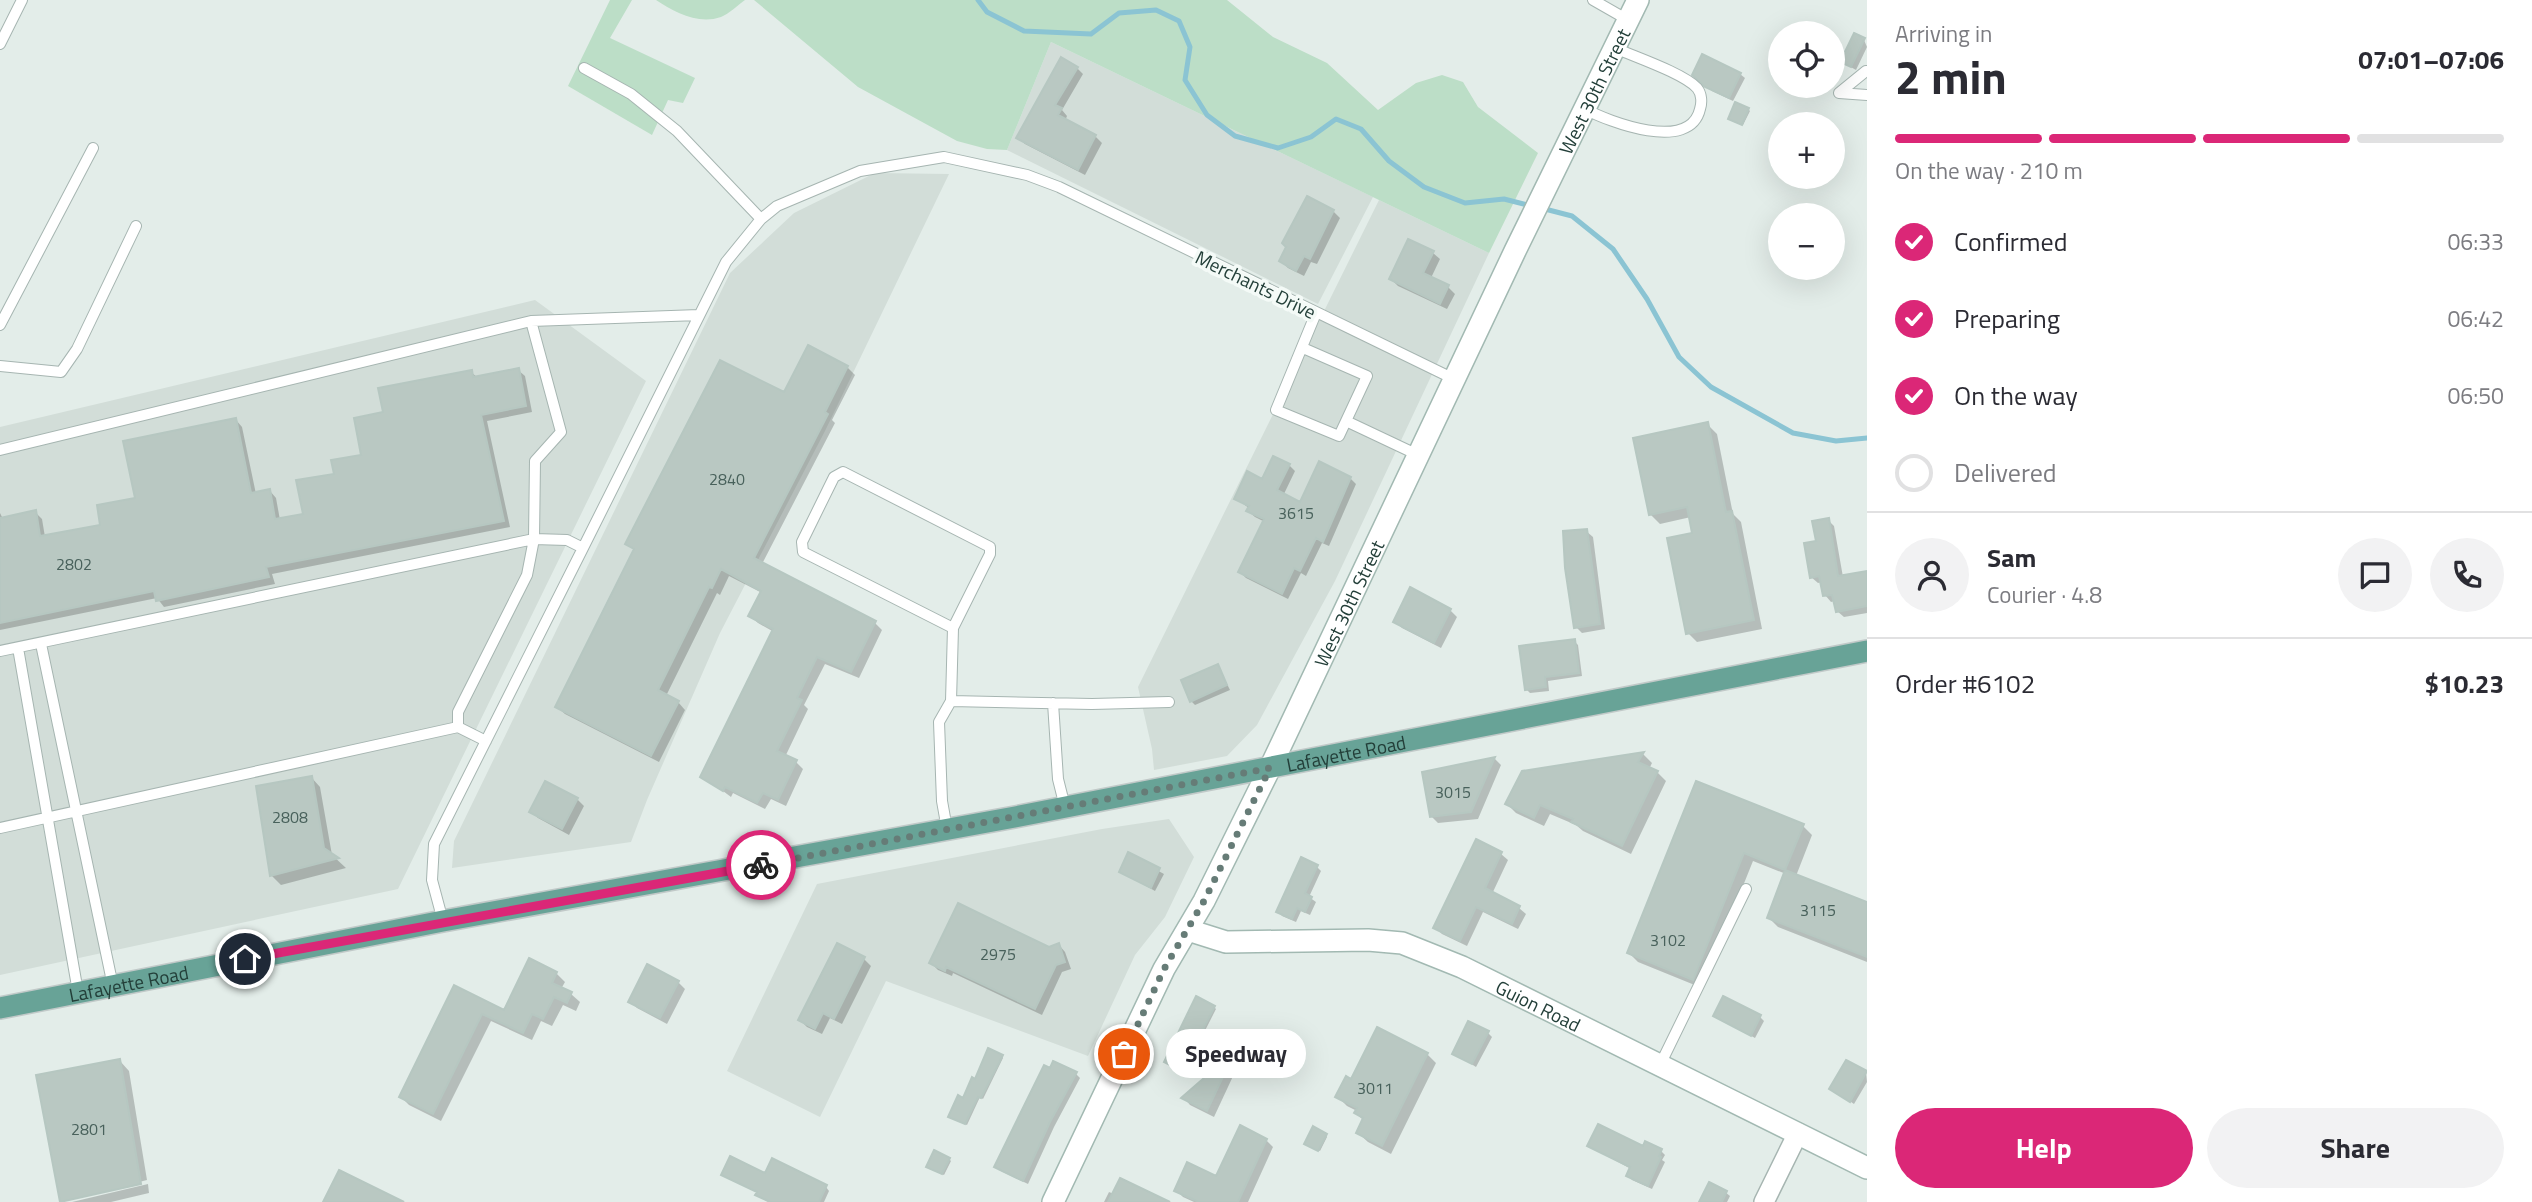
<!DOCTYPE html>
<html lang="en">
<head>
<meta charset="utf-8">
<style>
  :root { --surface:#fff; --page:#f2f2f3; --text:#2b2b33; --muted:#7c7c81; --line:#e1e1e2; --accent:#db2777 }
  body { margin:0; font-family:"Titillium Web",sans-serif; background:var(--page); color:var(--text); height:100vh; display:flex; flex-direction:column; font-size:26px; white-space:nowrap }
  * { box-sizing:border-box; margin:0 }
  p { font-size:23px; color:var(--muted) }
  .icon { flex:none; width:38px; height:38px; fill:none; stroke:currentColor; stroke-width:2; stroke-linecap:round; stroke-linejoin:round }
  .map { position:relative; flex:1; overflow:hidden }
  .details { display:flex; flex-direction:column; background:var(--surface); width:665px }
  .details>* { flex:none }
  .buttons { position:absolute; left:1768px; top:21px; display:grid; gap:14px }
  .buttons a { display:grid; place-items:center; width:77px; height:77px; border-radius:50%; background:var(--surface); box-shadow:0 7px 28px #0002; font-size:35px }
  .pin { position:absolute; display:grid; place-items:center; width:60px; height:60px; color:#fff; margin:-30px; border:4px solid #fff; border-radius:50%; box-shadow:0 2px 7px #0007 }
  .courier { position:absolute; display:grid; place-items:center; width:70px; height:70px; margin:-35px; border:5px solid #db2777; border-radius:50%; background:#fff; color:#222; box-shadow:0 2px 9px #0007 }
  .bubble { position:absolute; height:49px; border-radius:24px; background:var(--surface); box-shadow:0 7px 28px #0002; font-size:23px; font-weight:700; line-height:49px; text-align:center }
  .head em { font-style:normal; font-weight:700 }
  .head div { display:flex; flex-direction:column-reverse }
  .head { display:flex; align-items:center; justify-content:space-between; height:119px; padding:0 28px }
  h1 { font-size:46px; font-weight:700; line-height:52px }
  .bar { display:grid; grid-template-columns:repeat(4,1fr); gap:10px 7px; align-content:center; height:84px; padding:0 28px }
  .bar i { height:9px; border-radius:5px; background:var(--line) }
  .bar .on { background:var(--accent) }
  .bar p { grid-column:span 4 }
  .line { display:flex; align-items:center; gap:18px; padding:0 28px; border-top:2px solid var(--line) }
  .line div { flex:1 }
  .round { display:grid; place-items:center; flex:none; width:74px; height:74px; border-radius:37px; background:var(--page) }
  ol { padding:0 28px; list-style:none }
  li { display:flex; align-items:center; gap:21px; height:77px }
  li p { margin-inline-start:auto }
  li .icon { padding:7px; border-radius:50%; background:var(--accent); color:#fff; stroke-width:4 }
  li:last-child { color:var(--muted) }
  li i { width:38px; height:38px; border:4px solid var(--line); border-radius:50% }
  .button { display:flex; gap:14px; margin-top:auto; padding:14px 28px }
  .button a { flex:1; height:80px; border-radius:42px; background:var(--accent); color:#fff; font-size:28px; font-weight:700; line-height:80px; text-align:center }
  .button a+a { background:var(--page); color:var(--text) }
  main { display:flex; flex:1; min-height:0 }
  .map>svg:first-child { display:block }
</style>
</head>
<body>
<main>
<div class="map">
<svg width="1867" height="1202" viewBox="0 0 1867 1202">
  <rect width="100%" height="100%" fill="#e3ede9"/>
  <path fill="#d2ddd8" d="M1051,42l322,155 -55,107 -311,-154z
    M875,173l74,1 -124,257 -105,202 -73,167 -16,42 -179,26 2,-27 276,-568 64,-60z
    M1379,200l110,53 -154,328 -78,144 -30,31 -73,14 -2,-21 -14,-62z
    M535,300l111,81 -248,508 -398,86v-548z
    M1169,819l25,38 -29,60 -30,38 -47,101 -202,-75 -66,136 -93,-46 90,-187 285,-55z"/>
  <path fill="#bcdec7" d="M610,0h22l-22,38 85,40 -12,25 -15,-3 -16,35 -84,-49z
    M656,0h89c-7,5 -16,14 -24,17 -23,8 -47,-5 -65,-17z
    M754,0h473l46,37 54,26 51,47 38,-27 26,-8 21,7 15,25 60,46 -49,100 -438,-211 -44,108 -20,-1 -30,-8 -99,-54z"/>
  <path fill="#0003" d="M1864,40l3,7 -11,23 -14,-8z
    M1077,68l6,6 -21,36 5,6 -2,5 30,15 7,7 -17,32 -60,-31 -7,-6z
    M1694,74h46l5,4 -12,23 -21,-10z
    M1748,109l2,2 -7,14 -12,-5z
    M1333,211l7,7 -23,46 -6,-2 -7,14 -16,-8 -7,-7z
    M1433,253l7,6 -9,19 17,9 7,7 -8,15 -49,-23 -7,-7z
    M847,367l8,8 -23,45 3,3 -73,141 113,59 7,7 -23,48 -34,-14 -21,41 4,4 -23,48 11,5 7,7 -17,37 -15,-7 -6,10 -32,-16 -2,4 -28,-21 71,-144 -16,-9 -8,-7 12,-23 -33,-17 -9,19 -3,-2 -51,103 12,6 7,8 -26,52 -94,-48 -8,-7 78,-156 -8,-7 158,-150z
    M518,370l7,6 7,36 -45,9 23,106 -238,47 3,10 -111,23 -7,-9 -157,32v-117l3,6 32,-7 7,7 3,18 57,-11 134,-106 6,7 14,67 14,-3 6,7 4,22 25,-4 31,-41 27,-18 22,-43 86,-42 7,6z
    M1707,424l10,10 16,80 8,8 21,107 -65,13 -9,-9 6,-99 -3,-17 -31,7 -10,-10z
    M1289,465l6,6 -12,25 17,9 50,-27 6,6 -27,62 -7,-3 -16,33 -5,-3 -13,26 -42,-21 -6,-6 25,-50 -10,-5 -7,-6 1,-3 -13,-9z
    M1828,520l6,6 9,51 24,-4v40l-23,4 -7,-6 -2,-10 -4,1 -6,-7 -3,-13 -4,1 -7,-6 7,-35z
    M1586,531l7,6 12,92 -23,4 -6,-6z
    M1450,610l7,7 -16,31 -39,-20 -7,-7z
    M1574,641l4,4 4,31 -34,5 1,10 -19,2 -4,-4z
    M1218,666l12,24 -35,15 -4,-4z
    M1643,754l9,9 -3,6 8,3 9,9 -35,73 -48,-23 -7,-6 -26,-11 -6,12 -28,-13 -9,-9 16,-31z
    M1495,759l6,6 -23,54 -40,4 -7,-7 -7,-42z
    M311,777l9,10 12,68 14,13 -65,17 -9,-9z
    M1697,783l106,43 9,9 -16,41 71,28v58l-89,-35 -9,-9 17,-44 -33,-13 -51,127 -64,-26 -9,-9z
    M577,799l7,7 -15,29 -31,-17 -7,-6z
    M1477,842l24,12 7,6 -16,34 27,14 7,6 -8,15 -35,-17 -16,34 -25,-12 -6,-6z
    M1129,855l35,19 -9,17 -34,-19z
    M1317,867l4,4 -12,26 7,5 -6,13 -9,-4 -5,11 -14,-6 -4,-5z
    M1059,945l6,7 6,17 -9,3 -20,43 -89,-42 -1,3 -14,-6 -7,-7 118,-14z
    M864,959l7,7 -29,58 -12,-6 -8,16 -15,-7 -7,-7z
    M556,973l9,9 -4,7 10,5 9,8 -4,9 -13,-6 -11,21 -11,-5 -9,19 -41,-19 -50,100 -32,-16 -8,-8 54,-109 50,24z
    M678,982l7,7 -18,35 -30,-16 -7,-7z
    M1214,1007l2,2 -32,63 -17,-9z
    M1715,1016l45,1 4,4 -9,17z
    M1488,1033l4,4 -16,30 -22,-14z
    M1235,1054l6,5 -27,58 -24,-12 -6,-7z
    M1427,1054l9,9 -45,91 -23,-12 -10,-9 6,-12 -8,-8 1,-2 -10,-5 -9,-9 14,-16z
    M1002,1056l1,2 -20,41 -3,-2 -13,28 -15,-7 24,-37z
    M120,1061l9,10 18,109 -86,22 -23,-126z
    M1866,1072l1,10 -13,22 -22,-15z
    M1076,1074l4,4 -26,49 -26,57 -27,-13 -5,-4z
    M1326,1135l1,2 -7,14 -12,-6z
    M1266,1140l7,7 -25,55h-54l-11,-5 -7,-7 41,-12z
    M1589,1146l72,5 4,4 -3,5 3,2 -13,27 -20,-9 -4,-5 3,-6z
    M949,1159l2,2 -7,14 -14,-7z
    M724,1174l42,1 60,12 3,4 -5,11h-55l-8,-4 -3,-5z
    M148,1184l1,9 -38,9h-39z
    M1109,1192l5,2 47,8h-57z
    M1725,1192l5,4 -3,6h-26z"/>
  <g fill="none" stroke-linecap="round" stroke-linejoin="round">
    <path stroke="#8bc4d3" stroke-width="5" d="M978,0l9,12 37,19 67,3 28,-21 37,-3 23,11 11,26 -5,33 22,35 28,21 43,12 33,-11 25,-18 25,10 28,32 35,26 41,16 39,-4 27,7
      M1541,208l31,8 41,33 34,50 32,58 32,30 82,46 43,8 31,-3"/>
  </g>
  <path fill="#b9c8c2" stroke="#b6c7c1" stroke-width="2" d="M1854,33l11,5 -14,29 -11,-5z
    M1702,54l39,19 -12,25 -24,-11 -13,-12z
    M1061,57l17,10 -23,38 7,3 -4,7 38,20 -18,35 -62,-32z
    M1735,102l14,6 -7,17 -14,-6z
    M1307,196l27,14 -24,49 -6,-3 -8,15 -17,-10 7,-14 -4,-4z
    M1408,239l26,12 -11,22 26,12 -9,19 -51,-25z
    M808,345l40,21 -23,46 3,2 -74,144 122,63 -25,51 -34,-15 -20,41 5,2 -25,51 20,9 -19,40 -15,-7 -6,10 -32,-16 -2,4 -23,-14 73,-148 -25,-13 13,-25 -40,-22 -9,19 -3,-1 -51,103 21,11 -28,55 -96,-49 79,-158 -9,-5 95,-184 64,32z
    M519,368l7,38 -45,9 23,106 -238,46 3,10 -113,24 -2,-10 -154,32v-105l36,-8 4,26 60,-11 -3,-20 38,-7 -12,-57 113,-23 15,75 19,-4 5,30 28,-5 -7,-34 38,-6 -3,-14 30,-5 -7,-37 29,-6 -5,-24 94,-18 1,7z
    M1708,422l18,90 6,-1 22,109 -68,14 -19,-96 25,-5 -5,-26 -38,8 -16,-77z
    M1273,456l17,8 -13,26 23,12 19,-41 32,16 -28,65 -7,-4 -16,33 -6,-3 -12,26 -44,-22 26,-53 -18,-8 3,-5 -15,-7 13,-28 15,8z
    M1829,518l9,58 29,-5v35l-31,6 -4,-17 -9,1 -4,-20 -9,2 -6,-35 12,-2 -4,-20z
    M1587,529l13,95 -26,4 -9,-60 -2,-37z
    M1410,587l41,22 -17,34 -41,-21z
    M1575,639l4,34 -34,4 1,10 -21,3 -6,-44z
    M1218,664l9,21 -37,17 -9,-22z
    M1644,752l-6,10 20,9 -36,75 -51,-24 2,-3 -33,-14 -6,13 -29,-14 17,-33z
    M1495,757l-24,55 -41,5 -8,-45z
    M312,776l12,72 15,10 -69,18 -14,-90z
    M545,781l33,17 -16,31 -33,-17z
    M1696,781l108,43 -19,46 -41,-17 -51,127 -66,-27z
    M1476,839l26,13 -17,36 35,18 -8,18 -36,-17 -16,34 -27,-13z
    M1128,852l32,16 -9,20 -32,-16z
    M1301,857l17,8 -13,28 7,4 -7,15 -8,-4 -5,11 -16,-7z
    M1785,870l82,32v55l-100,-39z
    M958,903l91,44 10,-4 6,19 -9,3 -21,44 -89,-42 -1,4 -16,-8z
    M837,943l28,14 -31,62 -11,-6 -8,16 -17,-9z
    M529,958l28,14 -5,11 20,9 -5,11 -13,-6 -11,22 -11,-5 -9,19 -41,-19 -49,100 -34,-17 55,-112 50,25z
    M647,964l32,17 -19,37 -32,-16z
    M1196,996l19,10 -33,65 -18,-9z
    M1723,996l38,19 -10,21 -38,-20z
    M1468,1021l21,10 -17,33 -20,-10z
    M1377,1027l51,26 -46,93 -26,-13 7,-15 -9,-5 3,-5 -22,-11 11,-21 5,3z
    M988,1048l15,7 -22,43 -3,-1 -13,27 -17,-7 10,-22 5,3 9,-21 3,2z
    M1235,1051l-28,60 -26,-13z
    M120,1059l21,125 -81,18 -24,-127z
    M1846,1060l21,11 -17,31 -21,-13z
    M1053,1061l24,11 -27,50 -27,59 -29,-14 50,-102 6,3z
    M1598,1124l45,22 2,-5 17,8 -3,7 2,1 -13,29 -22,-10 4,-9 -43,-21z
    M1240,1125l27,14 -29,63h-39l-25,-11 13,-29 29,14z
    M1313,1126l14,8 -9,17 -14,-7z
    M934,1150l16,8 -8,16 -16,-7z
    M730,1156l35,17 7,-15 55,27 -8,17h-49l-15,-7 2,-3 -36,-17z
    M339,1170l65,32h-81z
    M1120,1178l50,24h-62z
    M1709,1182l18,9 -5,11h-23z"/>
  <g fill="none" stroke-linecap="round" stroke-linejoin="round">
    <defs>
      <path id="lane" d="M1593,0l35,20
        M0,44l22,-44
        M584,68l47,26 46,37 84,88
        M1866,71l-27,22 28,2
        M1585,109c24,13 105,44 115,0 2,-6 2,-15 -3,-21 -14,-15 -62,-31 -82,-40
        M1316,313l-40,97 63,26 7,-15
        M531,321l168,-6
        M0,325l93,-177
        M1303,348l64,28 -21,45 72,34
        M0,366l61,6 16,-23 59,-123
        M0,450l531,-129 30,111 -26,29 -1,78 -534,112
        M583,548l143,-286 35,-43 16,-13 83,-35 84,-14 83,18 32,12 395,192
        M41,644l72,342
        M18,648l60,344
        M951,701l2,-73 37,-74v-7l-147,-75 -9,5 -32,65 1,10 150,76
        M1053,703l5,76 7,28
        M0,828l458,-101
        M947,829l-5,-28 -3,-79 12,-21 141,3 77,-2
        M443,921l-11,-41 2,-36 149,-296 -16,-8 -33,-1 -7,36 -69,137v15l28,14
        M1660,1065l86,-176"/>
      <path id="street" d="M1764,1202l34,-69"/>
      <g id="secondary">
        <path id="s1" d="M1188,930l38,12 142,-2 34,3 60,24 405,201"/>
        <path id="s2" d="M1053,1202l111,-233 40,-68 66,-133 245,-517 123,-251"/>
      </g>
      <g id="primary">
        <path id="s3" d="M0,1008l443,-87 572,-104 852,-166"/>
      </g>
    </defs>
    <use href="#lane" stroke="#a6b5b1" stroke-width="12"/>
    <use href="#street" stroke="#a6b5b1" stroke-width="22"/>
    <use href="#secondary" stroke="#a2b9b2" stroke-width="24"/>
    <use href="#primary" stroke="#c1c9c8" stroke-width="24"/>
    <use href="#lane" stroke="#fff" stroke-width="10"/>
    <use href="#street" stroke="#fff" stroke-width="19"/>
    <use href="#secondary" stroke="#fff" stroke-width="21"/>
    <use href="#primary" stroke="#68a397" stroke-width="21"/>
  </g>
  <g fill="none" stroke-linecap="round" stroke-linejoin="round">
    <path stroke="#667c77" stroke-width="7" stroke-dasharray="0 12.6" d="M761,865l509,-97 -66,133 -40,68 -40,85"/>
    <path stroke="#db2777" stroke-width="9" d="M245,959l516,-94"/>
  </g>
  <g text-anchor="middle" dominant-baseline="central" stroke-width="7" stroke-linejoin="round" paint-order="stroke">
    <g font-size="16" fill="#48615b">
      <text x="727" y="479">2840</text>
      <text x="1296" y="513">3615</text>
      <text x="74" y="564">2802</text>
      <text x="1453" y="792">3015</text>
      <text x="290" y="817">2808</text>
      <text x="1818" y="910">3115</text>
      <text x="1668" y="940">3102</text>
      <text x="998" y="954">2975</text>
      <text x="1375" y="1088">3011</text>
      <text x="89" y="1129">2801</text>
    </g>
    <g font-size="19" fill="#233f39" stroke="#f4faf7">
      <text stroke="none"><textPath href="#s2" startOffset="1236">West 30th Street</textPath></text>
      <text transform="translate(1256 284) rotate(26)">Merchants Drive</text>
      <text stroke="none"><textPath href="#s2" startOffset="668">West 30th Street</textPath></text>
      <text stroke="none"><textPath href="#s3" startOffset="1370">Lafayette Road</textPath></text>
      <text stroke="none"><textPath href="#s3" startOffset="131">Lafayette Road</textPath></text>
      <text stroke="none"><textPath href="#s1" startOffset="366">Guion Road</textPath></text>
    </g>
  </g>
</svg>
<div class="buttons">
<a><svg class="icon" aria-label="locate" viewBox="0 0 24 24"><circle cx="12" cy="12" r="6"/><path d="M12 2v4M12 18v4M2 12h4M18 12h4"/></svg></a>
<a>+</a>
<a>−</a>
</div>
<div class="pin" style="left:1124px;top:1054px;background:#ea580c"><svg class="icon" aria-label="bag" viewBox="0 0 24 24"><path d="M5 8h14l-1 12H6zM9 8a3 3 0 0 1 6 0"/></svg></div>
<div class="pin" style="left:245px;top:959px;background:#1f2937"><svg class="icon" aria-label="home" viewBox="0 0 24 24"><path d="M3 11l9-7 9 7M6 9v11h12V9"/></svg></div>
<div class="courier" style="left:761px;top:865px"><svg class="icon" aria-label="bike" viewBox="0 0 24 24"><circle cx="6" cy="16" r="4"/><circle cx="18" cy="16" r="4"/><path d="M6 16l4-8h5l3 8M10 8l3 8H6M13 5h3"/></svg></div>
<div class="bubble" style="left:1166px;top:1029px;width:140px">Speedway</div>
</div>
<section class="details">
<div class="head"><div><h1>2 min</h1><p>Arriving in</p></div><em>07:01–07:06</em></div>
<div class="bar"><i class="on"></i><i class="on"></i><i class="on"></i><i></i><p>On the way · 210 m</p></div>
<ol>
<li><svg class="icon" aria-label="check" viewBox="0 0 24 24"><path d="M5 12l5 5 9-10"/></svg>Confirmed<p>06:33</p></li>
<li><svg class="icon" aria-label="check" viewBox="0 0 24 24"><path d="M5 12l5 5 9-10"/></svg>Preparing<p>06:42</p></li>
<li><svg class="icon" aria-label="check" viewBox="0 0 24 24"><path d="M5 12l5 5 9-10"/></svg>On the way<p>06:50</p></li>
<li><i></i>Delivered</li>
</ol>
<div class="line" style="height:126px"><a class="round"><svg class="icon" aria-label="person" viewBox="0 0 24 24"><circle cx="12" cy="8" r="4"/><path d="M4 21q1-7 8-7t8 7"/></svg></a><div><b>Sam</b><p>Courier · 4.8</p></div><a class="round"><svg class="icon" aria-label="chat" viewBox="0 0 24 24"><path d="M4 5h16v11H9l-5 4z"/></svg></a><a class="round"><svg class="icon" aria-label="phone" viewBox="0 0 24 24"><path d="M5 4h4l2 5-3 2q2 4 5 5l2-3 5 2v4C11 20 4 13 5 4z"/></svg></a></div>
<div class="line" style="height:91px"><div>Order #6102</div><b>$10.23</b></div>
<div class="button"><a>Help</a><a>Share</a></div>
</section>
</main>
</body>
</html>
